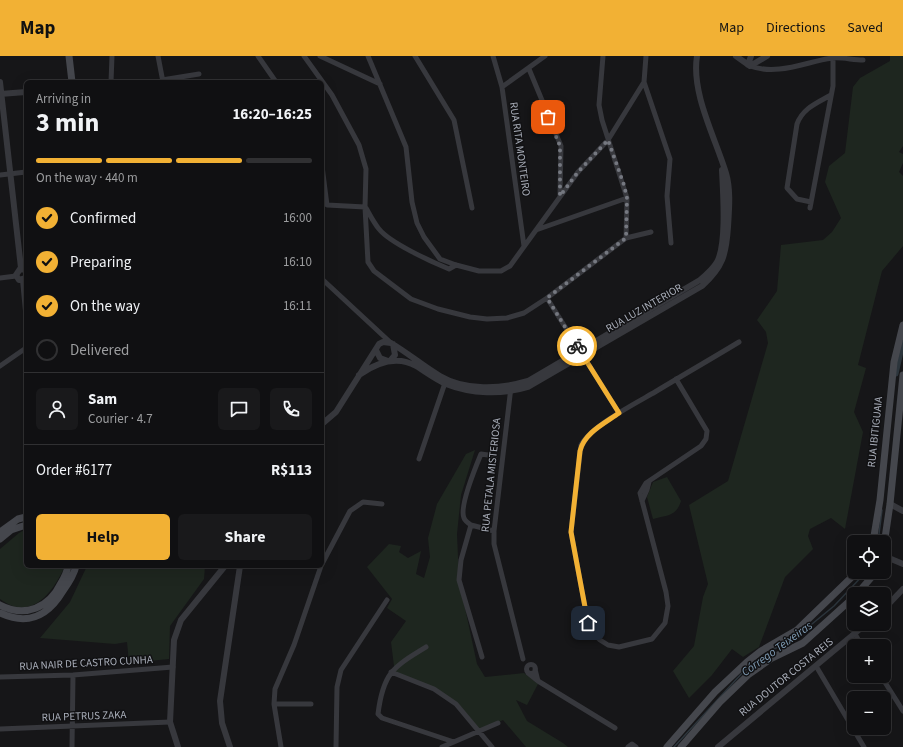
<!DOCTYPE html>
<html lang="en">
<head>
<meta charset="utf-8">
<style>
  :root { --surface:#101012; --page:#19191b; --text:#f1f3f6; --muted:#9c9d9f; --line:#303032; --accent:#f2b134 }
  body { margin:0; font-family:"Source Sans 3",sans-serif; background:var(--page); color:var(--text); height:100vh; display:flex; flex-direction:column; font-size:15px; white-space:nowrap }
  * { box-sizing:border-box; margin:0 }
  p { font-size:13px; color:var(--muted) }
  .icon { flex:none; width:22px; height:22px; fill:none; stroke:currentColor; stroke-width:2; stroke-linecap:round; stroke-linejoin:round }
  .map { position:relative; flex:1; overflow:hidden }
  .drawer { position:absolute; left:24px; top:24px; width:300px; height:488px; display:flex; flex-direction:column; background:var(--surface); border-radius:6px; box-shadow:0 4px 16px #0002,0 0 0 1px var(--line) }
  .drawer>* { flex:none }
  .buttons { position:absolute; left:847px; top:479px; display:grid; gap:8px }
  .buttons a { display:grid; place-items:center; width:44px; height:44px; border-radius:6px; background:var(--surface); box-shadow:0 4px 16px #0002,0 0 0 1px var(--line); font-size:20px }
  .pin { position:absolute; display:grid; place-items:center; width:34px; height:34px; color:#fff; margin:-17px; border-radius:8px; box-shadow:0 2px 6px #0006 }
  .courier { position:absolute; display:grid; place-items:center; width:40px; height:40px; margin:-20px; border:3px solid #f2b134; border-radius:50%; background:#fff; color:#222; box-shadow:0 1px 5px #0007 }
  .summary em { font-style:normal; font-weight:700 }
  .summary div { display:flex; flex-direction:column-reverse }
  .summary { display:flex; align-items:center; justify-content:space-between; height:68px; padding:0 12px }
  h1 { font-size:26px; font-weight:700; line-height:30px }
  .bar { display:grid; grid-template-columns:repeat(4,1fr); gap:6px 4px; align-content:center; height:48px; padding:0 12px }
  .bar i { height:5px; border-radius:3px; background:var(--line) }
  .bar .on { background:var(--accent) }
  .bar p { grid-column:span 4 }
  .line { display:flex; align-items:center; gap:10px; padding:0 12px; border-top:1px solid var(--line) }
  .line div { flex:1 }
  .round { display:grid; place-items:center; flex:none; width:42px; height:42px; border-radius:6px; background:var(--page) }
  ol { padding:0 12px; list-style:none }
  li { display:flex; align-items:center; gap:12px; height:44px }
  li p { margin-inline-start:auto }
  li .icon { padding:4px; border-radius:50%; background:var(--accent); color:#111; stroke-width:4 }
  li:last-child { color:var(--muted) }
  li i { width:22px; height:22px; border:2px solid var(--line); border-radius:50% }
  .button { display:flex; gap:8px; margin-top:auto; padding:8px 12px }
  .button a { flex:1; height:46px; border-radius:6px; background:var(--accent); color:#111; font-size:16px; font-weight:700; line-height:46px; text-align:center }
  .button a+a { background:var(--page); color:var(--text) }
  header { display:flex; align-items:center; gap:24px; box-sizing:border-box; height:56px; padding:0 20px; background:var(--accent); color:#111 }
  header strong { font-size:19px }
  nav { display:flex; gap:22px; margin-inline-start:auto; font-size:14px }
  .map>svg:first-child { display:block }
</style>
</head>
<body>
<header>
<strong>Map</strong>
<nav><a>Map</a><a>Directions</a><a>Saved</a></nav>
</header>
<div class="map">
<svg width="903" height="691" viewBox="0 0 903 691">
  <rect width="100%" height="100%" fill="#161618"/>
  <path fill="#1e261f" d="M890,0h13v90l-4,6 4,2v9l-4,9 4,4v70l-21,25 -24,94 8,3 -12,44 9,20 -18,97 -14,-11 -21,11 -2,7 5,13 -28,28 -26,70 -16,10 -11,-8 -20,26 -23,23 -16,-27 21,-25 9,-49 5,-13 -19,-79 39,-24 40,-138 -2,-11 -9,-12 20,-29 4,-46 42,-5 9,-8 9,-14 -16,-36 4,-16 16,-13 8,-66 7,-9 30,-17z
    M475,394l-14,45 -4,39 2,46 18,84 8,13 39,-4 14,11 -11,21 -11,-5 11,21 36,22 5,4h-42l-23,-27 -24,11 -23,-27 -22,-15 -39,-15 -4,-32 15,-21 -19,-13 5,-9 -25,-32 22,-23 12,2 -2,6 9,6 13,-7 -5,23 8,4 6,-21 -2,-19 9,-34 29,-50z
    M667,421l14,24c-5,16 -14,14 -28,18l-6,-22 6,-15z
    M26,473v37h38v2c-12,26 -34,54 -64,31v-50l19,-16z
    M87,510h118l-1,13 -34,47 -1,33 -40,4 -2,-21 -12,2 -75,-6 30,-36z"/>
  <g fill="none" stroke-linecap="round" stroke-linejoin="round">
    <path stroke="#2c353c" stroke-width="1.5" d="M878,486l4,-32
      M674,691l70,-76 27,-20 30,-18 33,-27 32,-34"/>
    <path stroke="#2c353c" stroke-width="5" d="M896,318l7,-31"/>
    <path stroke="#37383d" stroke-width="5" d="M158,0l5,26
      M258,0l18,26
      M304,0l28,39 27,50 7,24 -1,38 3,55 6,9 37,28 27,10 32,8 17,2 20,-1 17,-5 23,-15 79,-60 25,-6
      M320,0l60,28
      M368,0l38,91 6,55 5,21 7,14 16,22 16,6 23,6h22l9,-5 68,-94 30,-32 36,-58
      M415,0l39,64 18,88
      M493,0l9,31 22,159
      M603,0l-4,49 3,15 25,78 -1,40
      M646,0l-2,26 26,77 -3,37 4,47
      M750,10c28,10 55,-4 82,-8 10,-1 21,2 31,2
      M529,13l32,77 -1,49
      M162,24l37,-6
      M111,26l1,-26
      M502,31l43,-31
      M322,110l5,39 38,2
      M0,119l26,-3
      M811,146l-14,-3 -10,-11 10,-64c6,-16 20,-21 34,-29
      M366,152c4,7 8,15 13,21 11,14 53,33 70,40l7,-4
      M810,152l23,-122v-28
      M536,174l91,-32
      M0,222l16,-2
      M322,223l69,64
      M547,242l72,115
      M0,310l26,-18
      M676,323l31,52 -1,8 -5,7 -55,37 -6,10 26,99 2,14 -3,17 -13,16 -33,8 -11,-2 -8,-5 -7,-7 -5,-10 -17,-91 10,-87c10,-19 55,-42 74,-53 28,-17 56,-33 84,-50
      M511,331l-17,144v13l29,115
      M419,403l27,-79
      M642,445l5,-11 2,-8
      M471,469c-3,-2 -6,-4 -7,-7 -5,-11 12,-52 17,-64l14,2
      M322,508l28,-53 13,-9 19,2
      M855,578l7,12
      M426,591c-33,20 -43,26 -48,67l4,4 72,24
      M482,601l-23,-77 2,-20 10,-35 23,6
      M526.5 613a4.5 4.5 0 1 1 9 0a4.5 4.5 0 1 1-9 0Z
      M816,610l48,81
      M391,616l43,17 22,15 36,43
      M528,617l10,8 -3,-12
      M881,620l22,35
      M0,621l73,-2 100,-8
      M538,625l77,47
      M274,648h37
      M0,673l170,-7
      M72,691l1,-72
      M281,691l-7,-43 1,-15 19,-44 27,-79
      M336,691l1,-60 4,-17 46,-70
      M442,691l56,-24
      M628,691l4,-3 4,3"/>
    <path stroke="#37383d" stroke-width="6" d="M736,0l14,10 17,-10
      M748,9l3,-9
      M0,26l21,186
      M0,38l26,-2
      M26,214l-6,-1 -4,6 3,5 7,-2
      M23,224l3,31
      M376,294l4,8 8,3
      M390,305l5,-6 -2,-11
      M359,319c17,-12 38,-20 57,-9 10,6 19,13 30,18 25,10 56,11 82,3l174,-101c21,-19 24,-31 26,-59 1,-17 3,-37 -2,-54 -11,-36 -35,-80 -29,-117
      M322,368l14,-12 43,-68 4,-2 8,1c17,10 32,23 49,33 25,15 61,13 88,5l172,-101c6,-5 13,-11 17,-18 10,-18 6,-70 5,-92
      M890,448l13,7
      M884,500l19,8
      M884,553l19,-20
      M178,691l-8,-25 4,-82 7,-20 44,-54
      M230,691l-8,-24 -2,-22 20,-135
      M718,691l148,-123"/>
    <path stroke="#45474d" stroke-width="7" d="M69,0l3,26
      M0,476l18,-13 8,-2
      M0,483l11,-9 15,-5
      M873,486l7,-42 14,-138 9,-37
      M884,489l6,-41 13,-129
      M857,538l19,-22
      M0,549c25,13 49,3 61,-22 3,-5 6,-11 7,-17
      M0,557c28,13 48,3 63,-22 5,-7 11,-16 13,-25
      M667,691l48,-55 32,-30 14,-11 36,-21 60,-58
      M681,691l39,-45 28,-27 24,-17 31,-15 51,-46"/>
  </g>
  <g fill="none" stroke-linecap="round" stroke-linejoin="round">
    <path stroke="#757880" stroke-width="4" stroke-dasharray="0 7.2" d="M548,61l12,29v50l18,-24 30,-32 16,45 3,13 -1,40 -79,60 30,48"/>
    <path stroke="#f2b134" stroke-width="5" d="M577,290l42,67c-14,10 -35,20 -39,38l-9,81 17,91"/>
  </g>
  <g text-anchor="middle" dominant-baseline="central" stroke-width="3" stroke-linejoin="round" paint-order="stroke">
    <g font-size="11" fill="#a8adb8" stroke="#111113">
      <text transform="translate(520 93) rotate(82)">RUA RITA MONTEIRO</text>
      <text transform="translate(644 252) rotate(-30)">RUA LUZ INTERIOR</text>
      <text transform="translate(875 376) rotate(-84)">RUA IBITIGUAIA</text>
      <text transform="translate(491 419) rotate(-84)">RUA PETALA MISTERIOSA</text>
      <text transform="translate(86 607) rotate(-3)">RUA NAIR DE CASTRO CUNHA</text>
      <text transform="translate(786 621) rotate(-39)">RUA DOUTOR COSTA REIS</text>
      <text transform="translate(84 660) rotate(-2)">RUA PETRUS ZAKA</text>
    </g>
    <g font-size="12" font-style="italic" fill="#7f9bb3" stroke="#111113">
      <text transform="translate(777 593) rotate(-36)">Córrego Teixeiras</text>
    </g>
  </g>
</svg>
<div class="buttons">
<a><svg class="icon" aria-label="locate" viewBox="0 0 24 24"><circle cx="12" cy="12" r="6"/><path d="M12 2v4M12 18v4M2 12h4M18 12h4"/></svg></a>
<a><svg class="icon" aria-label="layers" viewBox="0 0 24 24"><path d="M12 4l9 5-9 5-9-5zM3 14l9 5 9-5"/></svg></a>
<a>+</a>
<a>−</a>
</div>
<div class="pin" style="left:548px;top:61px;background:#ea580c"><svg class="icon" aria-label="bag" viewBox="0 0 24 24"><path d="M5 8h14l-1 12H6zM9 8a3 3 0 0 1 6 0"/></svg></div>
<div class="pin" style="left:588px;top:567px;background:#1f2937"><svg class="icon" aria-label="home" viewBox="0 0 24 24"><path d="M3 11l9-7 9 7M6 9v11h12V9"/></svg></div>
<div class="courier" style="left:577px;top:290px"><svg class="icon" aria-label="bike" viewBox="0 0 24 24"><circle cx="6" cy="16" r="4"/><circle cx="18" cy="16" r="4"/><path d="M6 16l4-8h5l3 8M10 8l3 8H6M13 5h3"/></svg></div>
<section class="drawer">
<div class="summary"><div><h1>3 min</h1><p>Arriving in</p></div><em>16:20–16:25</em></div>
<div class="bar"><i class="on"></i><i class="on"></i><i class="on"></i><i></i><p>On the way · 440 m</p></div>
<ol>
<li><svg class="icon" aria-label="check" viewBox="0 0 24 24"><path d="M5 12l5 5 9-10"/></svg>Confirmed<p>16:00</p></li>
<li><svg class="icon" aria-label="check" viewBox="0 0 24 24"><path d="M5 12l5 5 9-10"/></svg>Preparing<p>16:10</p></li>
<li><svg class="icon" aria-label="check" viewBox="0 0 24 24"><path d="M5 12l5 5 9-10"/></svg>On the way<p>16:11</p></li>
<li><i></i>Delivered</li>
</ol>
<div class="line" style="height:72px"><a class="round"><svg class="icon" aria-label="person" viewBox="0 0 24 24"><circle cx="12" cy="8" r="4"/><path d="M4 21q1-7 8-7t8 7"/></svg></a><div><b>Sam</b><p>Courier · 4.7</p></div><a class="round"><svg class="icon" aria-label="chat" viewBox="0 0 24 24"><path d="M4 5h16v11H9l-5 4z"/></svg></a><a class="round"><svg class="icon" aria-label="phone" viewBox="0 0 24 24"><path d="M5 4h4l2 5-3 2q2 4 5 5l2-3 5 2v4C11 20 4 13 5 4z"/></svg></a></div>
<div class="line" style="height:52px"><div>Order #6177</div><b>R$113</b></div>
<div class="button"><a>Help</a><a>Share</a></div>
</section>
</div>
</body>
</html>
